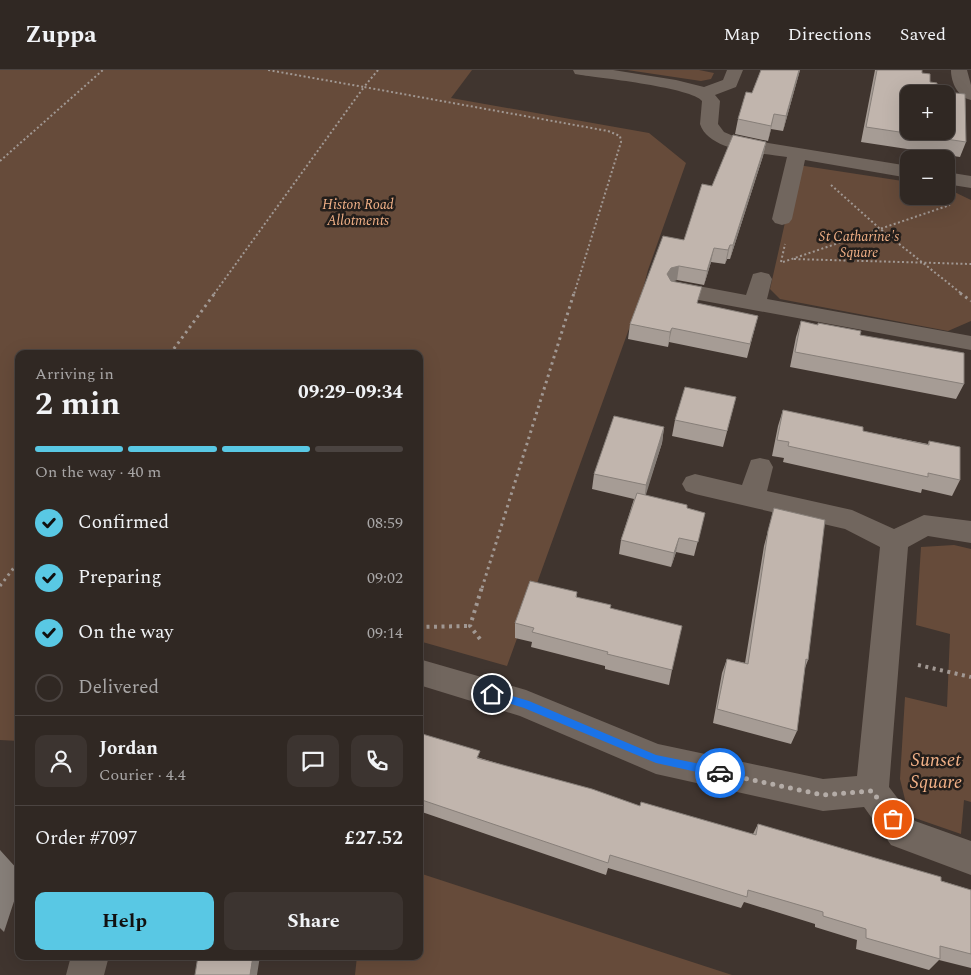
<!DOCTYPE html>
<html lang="en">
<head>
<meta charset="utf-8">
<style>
  :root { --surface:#302823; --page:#3c3430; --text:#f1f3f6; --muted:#a8a6a6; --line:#4b4441; --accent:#59c8e4 }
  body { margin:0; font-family:Spectral,serif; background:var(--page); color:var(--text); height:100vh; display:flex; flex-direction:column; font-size:19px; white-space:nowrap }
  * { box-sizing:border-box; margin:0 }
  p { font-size:16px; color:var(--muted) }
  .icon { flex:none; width:28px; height:28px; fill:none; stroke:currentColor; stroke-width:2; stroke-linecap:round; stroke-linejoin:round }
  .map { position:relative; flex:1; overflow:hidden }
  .panel { position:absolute; left:15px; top:280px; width:408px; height:610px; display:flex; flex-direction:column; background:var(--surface); border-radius:10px; box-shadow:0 5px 20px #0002,0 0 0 1px var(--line) }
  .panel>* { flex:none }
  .fabs { position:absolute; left:900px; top:15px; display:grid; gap:10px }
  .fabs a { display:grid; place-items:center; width:55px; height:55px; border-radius:10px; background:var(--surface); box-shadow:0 5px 20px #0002,0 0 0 1px var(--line); font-size:25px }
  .pin { position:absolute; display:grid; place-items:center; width:42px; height:42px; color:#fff; margin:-21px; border:2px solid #fff; border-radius:50%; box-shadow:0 1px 5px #0007 }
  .courier { position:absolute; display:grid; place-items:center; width:50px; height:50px; margin:-25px; border:4px solid #1a73e8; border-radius:50%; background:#fff; color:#222; box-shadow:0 1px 6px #0007 }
  .headline em { font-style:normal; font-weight:700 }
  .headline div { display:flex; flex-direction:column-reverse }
  .headline { display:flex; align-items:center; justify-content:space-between; height:85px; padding:0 20px }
  h1 { font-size:32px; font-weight:700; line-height:38px }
  .bar { display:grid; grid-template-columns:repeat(4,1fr); gap:8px 5px; align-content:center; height:60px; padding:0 20px }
  .bar i { height:6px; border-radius:4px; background:var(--line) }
  .bar .on { background:var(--accent) }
  .bar p { grid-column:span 4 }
  .line { display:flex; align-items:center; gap:12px; padding:0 20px; border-top:1px solid var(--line) }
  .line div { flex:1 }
  .round { display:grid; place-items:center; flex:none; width:52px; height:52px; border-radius:10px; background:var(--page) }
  ol { padding:0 20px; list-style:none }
  li { display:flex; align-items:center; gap:15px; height:55px }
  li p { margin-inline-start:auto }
  li .icon { padding:5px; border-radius:50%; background:var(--accent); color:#111; stroke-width:4 }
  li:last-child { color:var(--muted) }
  li i { width:28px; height:28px; border:2px solid var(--line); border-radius:50% }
  .action { display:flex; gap:10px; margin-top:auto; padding:10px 20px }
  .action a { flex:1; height:58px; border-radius:10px; background:var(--accent); color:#111; font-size:20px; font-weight:700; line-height:58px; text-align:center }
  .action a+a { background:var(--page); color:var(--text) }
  header { display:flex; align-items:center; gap:30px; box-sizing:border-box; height:70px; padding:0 25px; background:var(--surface); border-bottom:1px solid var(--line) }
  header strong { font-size:24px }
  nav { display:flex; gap:28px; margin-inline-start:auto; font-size:18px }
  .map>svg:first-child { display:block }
</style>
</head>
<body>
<header>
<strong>Zuppa</strong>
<nav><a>Map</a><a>Directions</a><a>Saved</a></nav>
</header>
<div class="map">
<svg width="971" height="905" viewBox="0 0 971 905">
  <rect width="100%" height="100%" fill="#40352f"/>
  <path fill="#664b3a" d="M0,0h472l-21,28 198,35 37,30 -38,107 -6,23 -135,373 -88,-25v-287h-400v387l-19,-1z
    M627,0h72l15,3 -3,6 -10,2z
    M798,95l111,17v14h37v-8l25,12v121l-23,10 -168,-32 -10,-10z
    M954,475l17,4v253l-7,-2 -3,34 -52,-18 -9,-37 5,-82 42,10 3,-73 -34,-9 5,-78z
    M419,803l313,102h-377l2,-19h62z"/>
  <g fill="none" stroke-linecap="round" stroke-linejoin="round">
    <path stroke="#a19893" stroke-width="2" stroke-dasharray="2 2.5" stroke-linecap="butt" d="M378,0l-14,17 244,44 12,5 1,6 -47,152
      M0,91l103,-91
      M831,115l48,43 83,66
      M794,189l177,5
      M781,192l4,-18
      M783,192l167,-57
      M214,224l150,-207 -96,-17"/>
    <path stroke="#a19893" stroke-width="3" stroke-dasharray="2.5 4" stroke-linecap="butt" d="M960,223l11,8
      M170,284l45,-61
      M0,516l19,-25
      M482,518l92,-295"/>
    <path stroke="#a19893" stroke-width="4" stroke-dasharray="3 4.5" stroke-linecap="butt" d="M419,557l51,-1
      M480,569l-10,-13 12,-39
      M918,595l53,12"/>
    <path fill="#71665e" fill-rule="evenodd" d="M573,0h40l63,10 28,7 19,-7 4,-10h16l-7,17 -21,8 5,6 -2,23 6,8 14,6 171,28v12l-104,-18 -13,59 -3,4 -7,2 -7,-2 -3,-4 15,-62c-25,-4 -78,-5 -87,-33l2,-23c-9,-13 -100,-23 -121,-26l-6,-1z
      M951,0h16l4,15v15c-13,-3 -20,-17 -20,-30z
      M946,102l25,4v12l-25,-4z
      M761,202l8,2 3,5 -5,20 204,37v14l-294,-54 -8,-2 -3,-5 3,-5 8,-2 69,13 7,-21z
      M760,388l9,2 4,7 -6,24 85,19 42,19 30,-14 47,6v22l-43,-7 -20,11 -19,240 26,34 56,20v34l-80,-30 -27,-38 -41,4 -167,-37 -136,-58 -101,-31v-26l107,31 132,54 165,35 34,-3 23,-229 -35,-18 -150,-35 -9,-3 -4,-7 4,-7 9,-3 47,11 9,-25z
      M71,886h38l-5,19h-38z"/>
  </g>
  <path fill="#a69c95" d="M761,0h39l-17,61 -12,-2 -3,12 -33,-7 3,-15 14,-26z
    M875,0h47v3l15,18 29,51 -6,15 -99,-15z
    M766,72l-3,14 -33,103h-3l-2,5 -14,-2 -7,23 -27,-5 -5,1 27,23 59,12 -11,42 -78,-16 -1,5 -40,-8 2,-15 54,-84 28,-54z
    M801,251l59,14 104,49 -8,15 -166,-32 6,-30z
    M736,327l-13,50 -51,-11 3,-16z
    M783,340l80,21 65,13 1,-3 31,39 -8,16 -30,-7 -1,4 -138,-31 1,-4 -12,-2 6,-30z
    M664,357l-2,16 -17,52 42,13 18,5 -11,43 -18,-4 -5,15 -52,-13 2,-14 13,-41 -42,-10 2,-15z
    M774,438l34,152 -3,8 -8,63 -6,13 -78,-21 9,-50 5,-14 18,4 19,-117z
    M577,522v5l33,11 62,62 -3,15 -64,-16v-3l-74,-19 1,-5 -17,-4v-15z
    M419,663l61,25 160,48 113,28 5,-10 213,66v78l-32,-8 -10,10 -73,-21 1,-9 -42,-13v-3l-71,-22 -3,6 -133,-40 -2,7 -187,-64z"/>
  <path fill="#877f79" d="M799,0h1l-17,61 3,-15z
    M774,44l-3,15 -3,12 3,-15z
    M766,72l-3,14 -33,103 3,-14z
    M730,175l-3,14 -2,5 3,-14z
    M714,178l-3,14 -7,23 3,-14z
    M679,196l-2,14 -8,2 -2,-8 4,-6z
    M672,258l-3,14 -1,5 2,-15z
    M664,357l-2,16 -18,58 2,-16z
    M679,468l-3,14 -5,15 3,-14z
    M0,780l19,21v15l-15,46 -4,-4z
    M253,886h7l-3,19h-7z"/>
  <path fill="#c1b5ad" stroke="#877f79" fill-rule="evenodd" d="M761,0h38l-13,46 -12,-2 -3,12 -33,-7 8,-27 6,1z
    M877,0h45v3l8,1v8l7,1v8l28,3 1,48 -100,-15zM909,24h37v37h-37z
    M733,65l33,7 -33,103h-3l-2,5 -14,-2 -7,23 -28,-5 -8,2 -4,6 4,7 31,6 -5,16 61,13 -8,28 -78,-16 -2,4 -40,-8 33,-88 21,4 18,-56 10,2z
    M801,251l17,4v-2l43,8 -1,4 104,18v31l-169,-32z
    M685,317l51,10 -9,34 -52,-11z
    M783,340l80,17v4l66,14v-4l31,6v33l-32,-7v4l-140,-31 1,-4 -12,-2z
    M614,346l50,11 -18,58 -52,-11z
    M637,423l50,12v3l18,5 -7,29 -19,-4 -5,15 -53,-13z
    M774,438l51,12 -17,140 -2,-1 -9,72 -80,-22 10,-50 21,5 20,-133z
    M530,511l47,11 -1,5 35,8 -1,3 72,18 -10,44 -65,-16 1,-2 -76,-20 2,-4 -19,-5z
    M419,663l61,18 -3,7 115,31 48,17 1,-4 115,33 2,-11 183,53v4l30,9v64l-31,-8v13l-74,-21v-9l-43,-13v-4l-75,-22 -1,7 -137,-42 -2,8 -189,-64z
    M198,886h55l-3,19h-55z"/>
  <path fill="#1a73e8" d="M492,620l37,11 127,54 64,13 5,5 -5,4 -64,-14 -132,-55 -35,-11v-6z"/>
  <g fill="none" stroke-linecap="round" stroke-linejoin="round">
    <path stroke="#b4aca7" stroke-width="5" stroke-dasharray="0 9" d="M720,703l103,22 49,-4 21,28"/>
  </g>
  <g text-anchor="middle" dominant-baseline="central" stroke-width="5" stroke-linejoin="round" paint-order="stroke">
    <g font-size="14" font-style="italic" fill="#f2b187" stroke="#231e1b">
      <text x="358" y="134">Histon Road<tspan x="358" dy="16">Allotments</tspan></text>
      <text x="859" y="166">St Catharine's<tspan x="859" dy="16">Square</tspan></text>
    </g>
    <g font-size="19" font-style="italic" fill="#f2b187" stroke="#231e1b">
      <text x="936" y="690">Sunset<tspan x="936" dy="22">Square</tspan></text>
    </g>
  </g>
</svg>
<div class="fabs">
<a>+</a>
<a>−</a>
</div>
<div class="pin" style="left:893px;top:749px;background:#ea580c"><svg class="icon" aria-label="bag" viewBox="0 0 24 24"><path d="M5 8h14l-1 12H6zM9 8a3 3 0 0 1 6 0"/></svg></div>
<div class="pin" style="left:492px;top:624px;background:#1f2937"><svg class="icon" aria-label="home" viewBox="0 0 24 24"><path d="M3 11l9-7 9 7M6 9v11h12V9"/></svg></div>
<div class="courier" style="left:720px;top:703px"><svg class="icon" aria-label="car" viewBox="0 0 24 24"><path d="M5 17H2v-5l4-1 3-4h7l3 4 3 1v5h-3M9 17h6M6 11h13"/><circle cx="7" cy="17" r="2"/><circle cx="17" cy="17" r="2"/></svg></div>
<section class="panel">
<div class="headline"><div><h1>2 min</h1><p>Arriving in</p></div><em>09:29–09:34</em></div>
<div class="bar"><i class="on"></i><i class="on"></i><i class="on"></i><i></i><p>On the way · 40 m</p></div>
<ol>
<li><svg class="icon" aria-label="check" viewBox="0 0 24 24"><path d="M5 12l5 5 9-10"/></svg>Confirmed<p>08:59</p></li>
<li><svg class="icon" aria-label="check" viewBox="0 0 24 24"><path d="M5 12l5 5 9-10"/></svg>Preparing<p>09:02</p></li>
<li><svg class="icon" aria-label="check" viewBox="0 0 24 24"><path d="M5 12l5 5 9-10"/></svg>On the way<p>09:14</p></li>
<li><i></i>Delivered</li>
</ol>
<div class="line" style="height:90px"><a class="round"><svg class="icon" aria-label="person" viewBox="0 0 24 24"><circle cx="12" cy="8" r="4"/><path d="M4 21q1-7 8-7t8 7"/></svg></a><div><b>Jordan</b><p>Courier · 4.4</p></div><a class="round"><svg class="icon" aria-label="chat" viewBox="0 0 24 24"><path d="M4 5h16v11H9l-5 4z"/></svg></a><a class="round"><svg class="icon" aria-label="phone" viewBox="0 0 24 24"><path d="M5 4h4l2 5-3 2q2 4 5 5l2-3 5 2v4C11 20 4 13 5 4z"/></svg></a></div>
<div class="line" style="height:65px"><div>Order #7097</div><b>£27.52</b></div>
<div class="action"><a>Help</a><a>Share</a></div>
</section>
</div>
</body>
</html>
